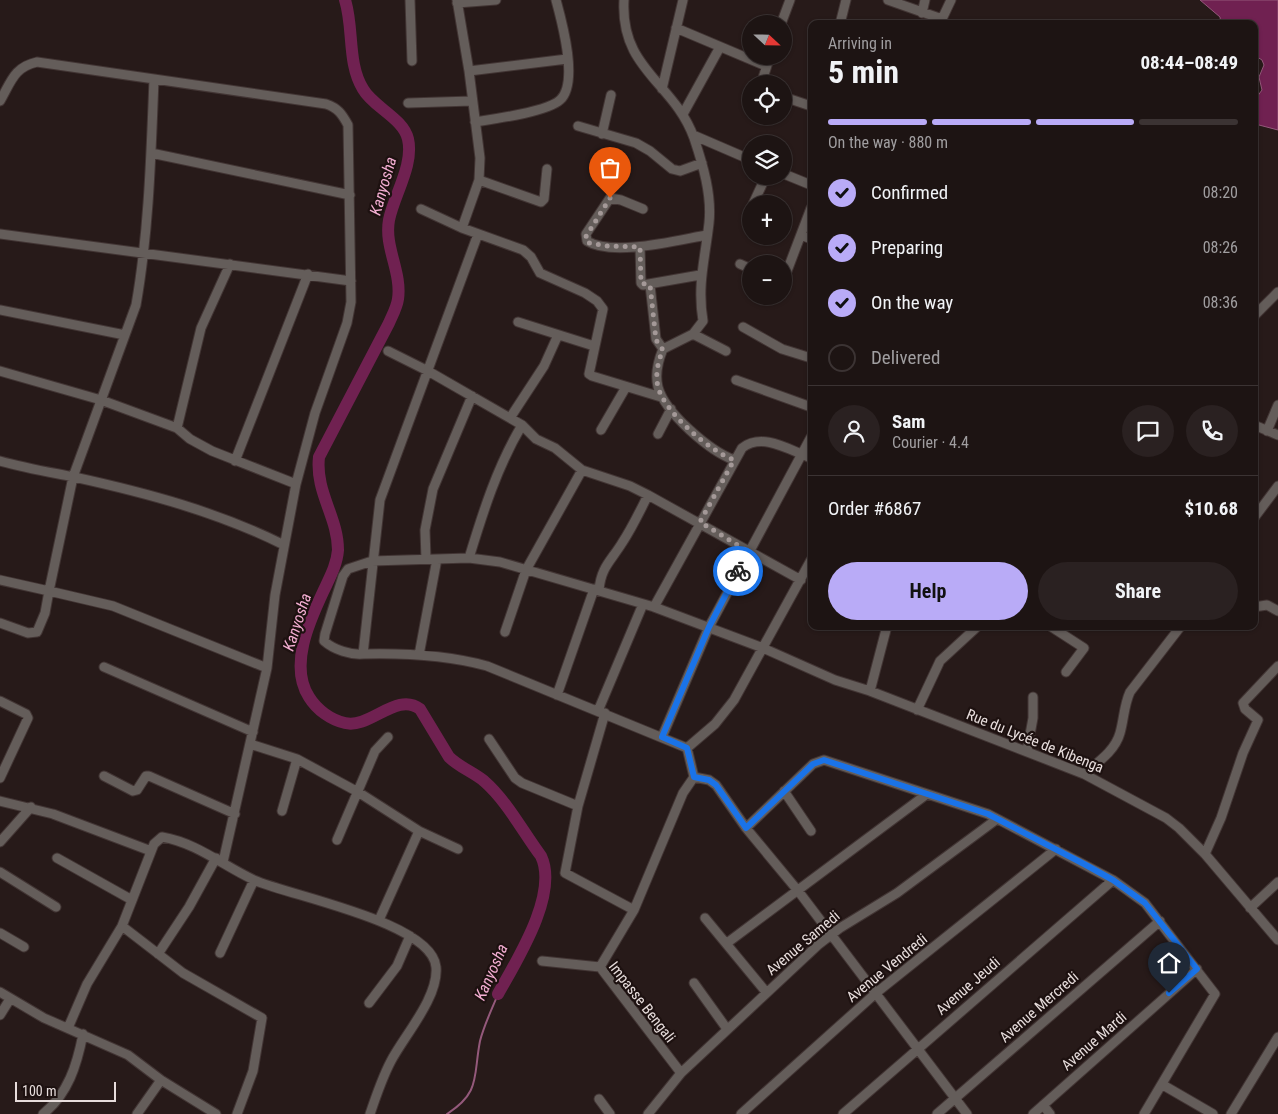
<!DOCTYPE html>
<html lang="en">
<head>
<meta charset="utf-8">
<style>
  :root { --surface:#1d1413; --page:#2a2121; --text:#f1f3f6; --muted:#a09ea0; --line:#3b3333; --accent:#b9abf7 }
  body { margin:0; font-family:"Roboto Condensed",sans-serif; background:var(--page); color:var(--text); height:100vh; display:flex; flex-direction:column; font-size:19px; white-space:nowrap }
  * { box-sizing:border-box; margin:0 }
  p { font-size:16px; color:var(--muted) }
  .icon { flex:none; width:28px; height:28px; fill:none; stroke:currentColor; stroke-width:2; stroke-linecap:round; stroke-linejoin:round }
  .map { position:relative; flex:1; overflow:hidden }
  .sheet { position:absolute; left:808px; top:20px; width:450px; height:610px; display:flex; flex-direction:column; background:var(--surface); border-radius:10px; box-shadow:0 1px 4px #0004,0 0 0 1px var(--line) }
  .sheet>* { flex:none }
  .needle { width:32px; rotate:112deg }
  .buttons { position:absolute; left:742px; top:15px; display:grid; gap:10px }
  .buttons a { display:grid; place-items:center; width:50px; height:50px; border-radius:50%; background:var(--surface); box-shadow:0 1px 4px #0004,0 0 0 1px var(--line); font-size:25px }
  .scale { position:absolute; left:15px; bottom:12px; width:101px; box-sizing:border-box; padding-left:5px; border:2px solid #e7dddc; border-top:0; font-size:14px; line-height:18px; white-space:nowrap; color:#e7dddc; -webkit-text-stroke:4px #1d1110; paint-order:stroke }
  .pin { position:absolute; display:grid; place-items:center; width:42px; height:42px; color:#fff; margin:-51px -21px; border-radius:50% 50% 50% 0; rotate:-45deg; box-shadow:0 0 5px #0007 }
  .pin .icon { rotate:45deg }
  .courier { position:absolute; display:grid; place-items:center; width:50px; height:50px; margin:-25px; border:4px solid #1a73e8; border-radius:50%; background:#fff; color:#222; box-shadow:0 1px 6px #0007 }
  .head em { font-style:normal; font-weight:700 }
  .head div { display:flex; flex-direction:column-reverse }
  .head { display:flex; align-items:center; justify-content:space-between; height:85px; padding:0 20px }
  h1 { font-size:32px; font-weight:700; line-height:38px }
  .bar { display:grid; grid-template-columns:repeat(4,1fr); gap:8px 5px; align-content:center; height:60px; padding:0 20px }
  .bar i { height:6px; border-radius:4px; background:var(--line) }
  .bar .active { background:var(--accent) }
  .bar p { grid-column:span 4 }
  .line { display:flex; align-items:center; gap:12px; padding:0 20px; border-top:1px solid var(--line) }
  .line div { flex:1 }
  .round { display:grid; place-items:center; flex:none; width:52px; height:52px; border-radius:26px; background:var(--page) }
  ol { padding:0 20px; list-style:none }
  li { display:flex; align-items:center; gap:15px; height:55px }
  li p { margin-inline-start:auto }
  li .icon { padding:5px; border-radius:50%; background:var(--accent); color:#111; stroke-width:4 }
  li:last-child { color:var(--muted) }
  li i { width:28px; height:28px; border:2px solid var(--line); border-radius:50% }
  .button { display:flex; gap:10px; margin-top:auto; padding:10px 20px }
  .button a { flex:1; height:58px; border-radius:30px; background:var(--accent); color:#111; font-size:20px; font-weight:700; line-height:58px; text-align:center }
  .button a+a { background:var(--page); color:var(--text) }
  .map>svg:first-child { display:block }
</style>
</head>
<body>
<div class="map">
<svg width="1278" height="1114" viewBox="0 0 1278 1114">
  <rect width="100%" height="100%" fill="#271a19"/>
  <path fill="#702151" stroke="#94597b" d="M1200,0h78v130l-19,-5 -5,-4v-20l8,-11 -3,-13 5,-12 -2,-5 -8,-5v-31h-33l-1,-7z"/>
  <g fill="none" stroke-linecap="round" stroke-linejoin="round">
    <path stroke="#94597b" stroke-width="2" d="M447,1114c34,-22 26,-37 33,-73 4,-16 12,-32 18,-47"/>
    <path stroke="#702151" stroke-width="12" d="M345,0c9,28 2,63 18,89 10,18 40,29 45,50 6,26 -14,56 -19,81 -5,27 13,52 9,79 -1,8 -6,17 -9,24l-70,134c-4,35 19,60 19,93 -1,15 -9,29 -15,42 -14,30 -34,74 -14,105 8,13 22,23 36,26 25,6 52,-32 75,-14l29,48c10,10 24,15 35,24 23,20 39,51 57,75 18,38 -24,104 -43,138"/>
    <defs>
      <path id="minor" d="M410,0l2,61
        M457,0l12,71 11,87 -1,22 -17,48
        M624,0c-4,70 50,82 70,138 9,27 18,57 15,85 -4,36 -12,62 -6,98l-10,13 -30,15c-5,12 -8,26 -5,38 7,26 52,64 76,73
        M888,0l54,19 1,5
        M457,3l39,-3
        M922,13l3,-13
        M942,19l9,-19
        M781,24l9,-24
        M840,24l6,-24
        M676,28l90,38
        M469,71l98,-12
        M761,84l9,-28
        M662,89l21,-89
        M784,97l27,9
        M0,101c11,-19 14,-34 37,-39l289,42c12,4 16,10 22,21l3,177 -4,21 -32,90 -19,71 -21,111 -8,73 -44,194
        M408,103l64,-2
        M683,114l37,-67
        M475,122c19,-3 72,-10 85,-22 19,-17 2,-78 -4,-100
        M578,126l58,17 14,8 22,18 8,2 22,-8
        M602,134l9,-39
        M693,135l58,25
        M151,153l199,42
        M784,174l27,11
        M479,180l62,22 3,-3 3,-30
        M753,204l13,-28
        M421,209l41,19 61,22 8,7 9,16 45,20 12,8 6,8 -14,65 3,2 69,21
        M643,209l-22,-9 -11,-2 -24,36 1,7c26,16 91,-1 120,-6
        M0,234l351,47
        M478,234l-98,266 -17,154c41,-1 84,1 124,12l200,82 7,29
        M801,235l10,4
        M640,247l1,36 2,2 57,-10
        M740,264l11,5
        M784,279l27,-71
        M650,285l6,54 7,10
        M0,310l125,25
        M1254,316l24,-24
        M518,322l76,24
        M743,327l39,22 29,9
        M693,334l33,17
        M388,351l40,20 94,54 14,14 19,9 27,22 48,16 18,9 153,85
        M0,371l101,29 76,28 13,11 22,12 84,33
        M736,380l75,27
        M510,418l34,-52 14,-31
        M1254,425l24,10
        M177,428l24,-100 29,-64
        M601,430l25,-43
        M1267,431l11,-26
        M658,434l13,-25
        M0,461c25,7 49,11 74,16 73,16 144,35 210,68
        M235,461l73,-187
        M1254,518l24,-32
        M469,558c14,-46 28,-91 53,-133
        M426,559l-1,-29 8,-41 39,-93
        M0,580l49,11 24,-114 63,-172c13,-74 15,-151 18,-226
        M599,590c2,-23 12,-29 23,-47 10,-15 18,-32 26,-48
        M654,607l88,-159c21,-16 47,2 69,10
        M1254,607l13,-2 11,6
        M0,623l28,10 9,-1 8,-19 4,-22 64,15 154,62
        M1050,626l34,22 -18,24
        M505,632l21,-62 56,-100
        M363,654c-12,1 -29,-4 -39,-13l1,-7 18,-58 5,-7 24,-8 97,-3 31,4 154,45 109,41 72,32 35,11 214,83 82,44 13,10 26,26 73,86
        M419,655l18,-96
        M104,667l149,65
        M870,691l17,-65
        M557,695l37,-106
        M0,701l26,13 2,4 -28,60
        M917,710l23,-49 38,-35
        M598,711l45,-107
        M605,713l-27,93 -13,67 69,37
        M662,737l47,-110 102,-190
        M489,739l26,39 7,5 56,23
        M250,744l47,15 61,33 61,39 39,18
        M687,748l28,-24 19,-24 77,-140
        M1027,751l6,-33v-21
        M1084,774c14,-12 31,-23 36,-41 4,-14 4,-28 10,-41l51,-66
        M104,776l29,15 4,-1 9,-14h3l86,38
        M694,777l15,3 7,5 30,43 53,64 168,222
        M784,791l27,40
        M0,801l53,13 98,37
        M282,811l15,-52
        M746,828l67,-64 11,-4 164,54 125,66 32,23 70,91 -71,120
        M337,840l38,-89 13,-14
        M0,842l31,-35
        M1205,854l16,-36 22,-65 15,-33 -13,-11 -2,-6 35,-37
        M57,858l75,42
        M0,872l56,35
        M1250,908l28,-26
        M705,918l61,74
        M379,920l40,-89
        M122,926l61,47 79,45 -9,53 -16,43
        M0,933l24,14
        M727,943l200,-149
        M220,953l34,-73
        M158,954l31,-47 27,-49
        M542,961l58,6 81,106
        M600,967l34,-57 49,-117 11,-16
        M694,983l33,46
        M0,992l44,26 84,37 33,25 55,34
        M369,1003l28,-37 13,-30
        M0,1015l10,-16
        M68,1028l19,-44 35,-58 32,-82 8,-7c35,6 60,28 92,43 36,16 178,42 182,87 3,30 -32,69 -45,94 -9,17 -15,35 -21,53
        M1163,1085l50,29
        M599,1099l11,15
        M1043,1105l7,9
        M43,1114c25,-20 34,-49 40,-80
        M137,1114l24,-34
        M648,1114l33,-41 137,-128 22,-17 57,-35 100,-74
        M741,1114l135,-121 180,-144
        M843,1114l270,-234
        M937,1114l223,-193
        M1033,1114l164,-145
        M1231,1114l47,-77"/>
    </defs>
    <use href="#minor" stroke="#423534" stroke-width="11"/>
    <use href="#minor" stroke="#645d5a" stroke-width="9"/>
  </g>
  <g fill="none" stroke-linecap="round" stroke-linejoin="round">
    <path stroke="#a49998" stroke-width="5" stroke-dasharray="0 9" d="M610,198l-25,40 4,5 18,3 33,1 1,36 9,2 6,55 7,10c-5,11 -8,25 -5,37 7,26 52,64 76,73l-34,62 49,30 -11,19"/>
    <path stroke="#1a73e8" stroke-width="6" d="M738,571l-29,56 -47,110 25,11 7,29 15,3 7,5 30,43 67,-64 11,-4 164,54 96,50 29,16 32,23 52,66 -28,24"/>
  </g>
  <g text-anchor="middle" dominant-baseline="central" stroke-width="4.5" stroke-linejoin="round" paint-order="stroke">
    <g font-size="15" fill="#e7dddc" stroke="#1d1110">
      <text transform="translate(1035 741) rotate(22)">Rue du Lycée de Kibenga</text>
      <text transform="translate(803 943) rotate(-40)">Avenue Samedi</text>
      <text transform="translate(887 968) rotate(-39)">Avenue Vendredi</text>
      <text transform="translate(968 986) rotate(-41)">Avenue Jeudi</text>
      <text transform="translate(642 1002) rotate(52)">Impasse Bengali</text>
      <text transform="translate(1039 1007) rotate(-41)">Avenue Mercredi</text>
      <text transform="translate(1094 1041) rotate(-41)">Avenue Mardi</text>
    </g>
    <g font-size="16" font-style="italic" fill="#f3aed2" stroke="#1d1110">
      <text transform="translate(383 186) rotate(-74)">Kanyosha</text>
      <text transform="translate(297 622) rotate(-72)">Kanyosha</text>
      <text transform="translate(491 972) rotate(-66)">Kanyosha</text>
    </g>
  </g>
</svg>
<div class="buttons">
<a><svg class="needle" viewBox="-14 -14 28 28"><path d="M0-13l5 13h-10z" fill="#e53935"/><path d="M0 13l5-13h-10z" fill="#a09ea0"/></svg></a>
<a><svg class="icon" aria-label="locate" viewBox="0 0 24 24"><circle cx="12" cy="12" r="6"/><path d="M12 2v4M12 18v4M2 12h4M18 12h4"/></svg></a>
<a><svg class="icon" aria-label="layers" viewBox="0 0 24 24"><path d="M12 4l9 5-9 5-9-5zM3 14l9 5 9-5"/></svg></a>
<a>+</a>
<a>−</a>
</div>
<div class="scale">100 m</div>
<div class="pin" style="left:610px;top:198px;background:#ea580c"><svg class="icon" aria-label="bag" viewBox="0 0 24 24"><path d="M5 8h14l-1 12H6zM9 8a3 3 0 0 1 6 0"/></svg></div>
<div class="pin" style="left:1169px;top:993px;background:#1f2937"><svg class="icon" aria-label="home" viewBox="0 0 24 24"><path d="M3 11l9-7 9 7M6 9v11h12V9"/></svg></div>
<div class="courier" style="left:738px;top:571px"><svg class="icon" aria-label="bike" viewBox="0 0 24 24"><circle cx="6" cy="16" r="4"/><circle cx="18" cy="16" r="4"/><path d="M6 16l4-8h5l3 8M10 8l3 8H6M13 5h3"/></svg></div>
<section class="sheet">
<div class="head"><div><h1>5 min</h1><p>Arriving in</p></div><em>08:44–08:49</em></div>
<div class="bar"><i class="active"></i><i class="active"></i><i class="active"></i><i></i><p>On the way · 880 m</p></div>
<ol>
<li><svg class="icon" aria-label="check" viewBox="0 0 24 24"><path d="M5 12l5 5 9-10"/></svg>Confirmed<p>08:20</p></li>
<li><svg class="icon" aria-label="check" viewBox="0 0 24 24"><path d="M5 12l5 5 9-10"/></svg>Preparing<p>08:26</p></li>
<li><svg class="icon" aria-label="check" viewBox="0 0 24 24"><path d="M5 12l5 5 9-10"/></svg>On the way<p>08:36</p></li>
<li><i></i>Delivered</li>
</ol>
<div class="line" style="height:90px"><a class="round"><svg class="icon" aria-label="person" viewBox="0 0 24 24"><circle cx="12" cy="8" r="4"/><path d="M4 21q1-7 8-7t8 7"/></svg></a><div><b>Sam</b><p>Courier · 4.4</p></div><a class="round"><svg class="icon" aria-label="chat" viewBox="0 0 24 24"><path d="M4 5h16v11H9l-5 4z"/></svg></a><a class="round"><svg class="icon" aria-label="phone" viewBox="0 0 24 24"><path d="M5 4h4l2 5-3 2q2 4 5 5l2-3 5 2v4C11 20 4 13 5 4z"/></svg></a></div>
<div class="line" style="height:65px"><div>Order #6867</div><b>$10.68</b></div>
<div class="button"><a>Help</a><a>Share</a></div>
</section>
</div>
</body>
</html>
